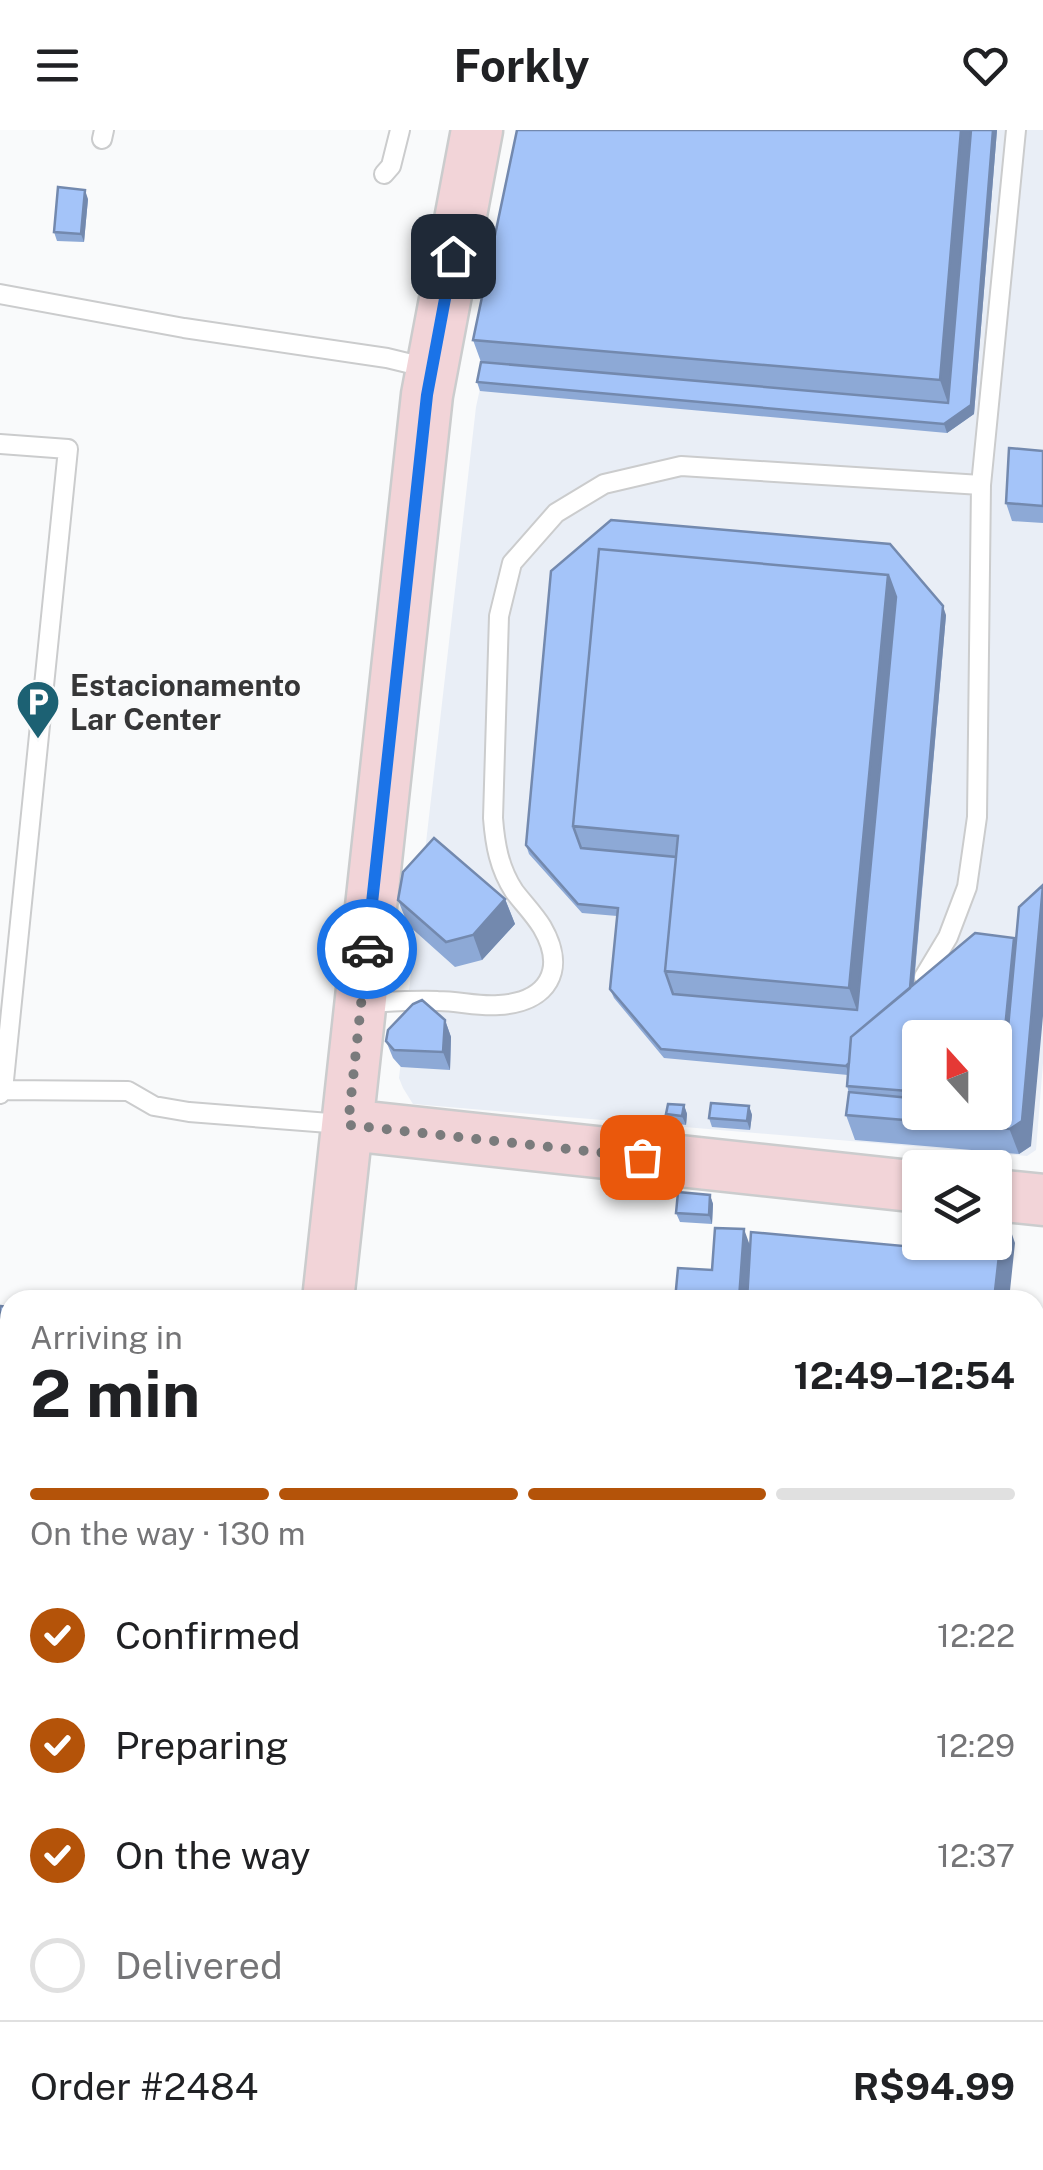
<!DOCTYPE html>
<html lang="en">
<head>
<meta charset="utf-8">
<style>
  :root { --surface:#fff; --page:#f2f2f2; --text:#202124; --muted:#757577; --line:#e0e0e0; --accent:#b45309 }
  body { margin:0; font-family:"Public Sans",sans-serif; background:var(--page); color:var(--text); height:100vh; display:flex; flex-direction:column; font-size:38px; white-space:nowrap }
  * { box-sizing:border-box; margin:0 }
  p { font-size:32px; color:var(--muted) }
  .icon { flex:none; width:55px; height:55px; fill:none; stroke:currentColor; stroke-width:2; stroke-linecap:round; stroke-linejoin:round }
  .map { position:relative; flex:1; overflow:hidden }
  .details { position:absolute; left:0px; top:1160px; width:1045px; height:880px; display:flex; flex-direction:column; background:var(--surface); border-radius:30px 30px 0 0; box-shadow:0 2px 8px #0004 }
  .details>* { flex:none }
  .needle { width:65px; rotate:339deg }
  .controls { position:absolute; left:902px; top:890px; display:grid; gap:20px }
  .controls a { display:grid; place-items:center; width:110px; height:110px; border-radius:10px; background:var(--surface); box-shadow:0 2px 8px #0004; font-size:50px }
  .pin { position:absolute; display:grid; place-items:center; width:85px; height:85px; color:#fff; margin:-42px; border-radius:20px; box-shadow:0 5px 15px #0006 }
  .courier { position:absolute; display:grid; place-items:center; width:100px; height:100px; margin:-50px; border:8px solid #1a73e8; border-radius:50%; background:#fff; color:#222; box-shadow:0 2px 12px #0007 }
  .overview em { font-style:normal; font-weight:700 }
  .overview div { display:flex; flex-direction:column-reverse }
  .overview { display:flex; align-items:center; justify-content:space-between; height:170px; padding:0 30px }
  h1 { font-size:65px; font-weight:700; line-height:75px }
  .bar { display:grid; grid-template-columns:repeat(4,1fr); gap:15px 10px; align-content:center; height:120px; padding:0 30px }
  .bar i { height:12px; border-radius:8px; background:var(--line) }
  .bar .on { background:var(--accent) }
  .bar p { grid-column:span 4 }
  .line { display:flex; align-items:center; gap:25px; padding:0 30px; border-top:2px solid var(--line) }
  .line div { flex:1 }
  ol { padding:0 30px; list-style:none }
  li { display:flex; align-items:center; gap:30px; height:110px }
  li p { margin-inline-start:auto }
  li .icon { padding:10px; border-radius:50%; background:var(--accent); color:#fff; stroke-width:4 }
  li:last-child { color:var(--muted) }
  li i { width:55px; height:55px; border:5px solid var(--line); border-radius:50% }
  header { display:flex; justify-content:space-between; align-items:center; height:130px; padding:0 30px; background:var(--surface); font-size:45px; font-weight:700 }
  .map>svg:first-child { display:block }
</style>
</head>
<body>
<header><svg class="icon" aria-label="menu" viewBox="0 0 24 24"><path d="M4 6h16M4 12h16M4 18h16"/></svg>Forkly<svg class="icon" aria-label="heart" viewBox="0 0 24 24"><path d="M12 20l-8-8c-3-5 5-10 8-4 3-6 11-1 8 4z"/></svg></header>
<div class="map">
<svg width="1043" height="2040" viewBox="0 0 1043 2040">
  <rect width="100%" height="100%" fill="#f9fafb"/>
  <path fill="#e9eef6" fill-rule="evenodd" d="M536,0h507v933l-7,87 -9,6 -614,-52 -10,-16 -4,-10 77,-671zM920,908h75v74h-75z"/>
  <g fill="none" stroke-linecap="round" stroke-linejoin="round">
    <defs>
      <path id="lane" d="M102,9l2,-9
        M384,44l7,-8 9,-36
        M0,164l184,34 203,30 41,10
        M0,314l68,5 -65,641 -3,4
        M924,847l24,-40 19,-50 10,-70 4,-332 35,-355
        M362,873c25,-1 51,-3 76,-2 21,0 41,6 61,4 49,-3 68,-35 43,-78 -8,-13 -19,-24 -28,-36 -15,-23 -19,-47 -21,-73l6,-202 13,-53 44,-50 48,-29 77,-18 300,19
        M3,960l125,1 26,15 35,6 153,12"/>
      <path id="street" d="M1035,1449l8,-93
        M1035,1731l8,1
        M983,2040l1,-10"/>
      <path id="secondary" d="M348,995l572,62
        M995,1065l48,5
        M328,1170l99,-905 50,-265
        M229,2040l1,-10"/>
    </defs>
    <use href="#lane" stroke="#cbcccd" stroke-width="22"/>
    <use href="#street" stroke="#cbcccd" stroke-width="40"/>
    <use href="#secondary" stroke="#cbcccd" stroke-width="55"/>
    <path stroke="#a1a2a3" stroke-width="6" stroke-dasharray="8 5" stroke-linecap="butt" d="M0,1597l10,1"/>
    <use href="#lane" stroke="#fff" stroke-width="18"/>
    <use href="#street" stroke="#fff" stroke-width="35"/>
    <use href="#secondary" stroke="#f2d4d8" stroke-width="50"/>
  </g>
  <path fill="#8da9d6" fill-rule="evenodd" d="M517,0h480l-23,284 -27,19 -467,-42 -3,-9 4,-20 -8,-22z
    M88,69l-4,43 -27,-1 -3,-9z
    M1043,321v72l-31,-2 -6,-18z
    M946,485l-32,369 100,-46 17,208 -12,8 -164,-14 -9,-25 3,-22 -2,-7 1,-11 -184,-17 -50,-60 -4,-9 7,-73 -35,-3 -53,-59 -3,-9zM920,908h75v74h-75z
    M505,769l10,25 -33,36 -27,7 -47,-42 -10,-25z
    M445,890l6,17 -1,33 -49,-3 -8,-9 -7,-17z
    M684,975l3,9 -1,11 -17,-2 -3,-9z
    M749,976l3,9 -2,15 -38,-3 -3,-9z
    M710,1065l3,9 -1,20 -32,-2 -4,-9z
    M0,1176l10,1v398l-10,-1z
    M0,1666l10,364h118l-1,10h-127z
    M673,2030h132v6z
    M850,2030h95l-1,7 -4,3 -87,-1z"/>
  <path fill="#7389ae" d="M961,0h14l-24,282 -11,-32z
    M993,0h4l-23,284 -27,19 -3,-9 27,-19z
    M85,60l3,9 -4,43 -3,-8z
    M888,445l12,31 -40,413 -11,-31z
    M943,476l3,9 -36,410 -61,50 -3,-9z
    M1043,763v123l-12,130 -12,8 -21,-55 16,-161 12,32z
    M505,769l10,25 -33,36 -9,-25z
    M445,890l6,17 -1,33 -7,-18z
    M684,975l3,9 -1,11 -4,-9z
    M749,976l3,9 -2,15 -3,-9z
    M710,1065l3,9 -1,20 -3,-9z
    M1004,1081l11,32 -6,57h-15z
    M744,1099l9,25 -4,46 -10,-1z
    M113,2030h15l-1,10h-15z
    M932,2030h13l-1,7 -4,3h-5z"/>
  <path fill="#a4c4f9" stroke="#7389ae" stroke-width="2.5" fill-rule="evenodd" d="M517,0h444l-21,250 -467,-40z
    M971,0h22l-22,275 -27,19 -467,-42 4,-20 467,41z
    M58,57l27,3 -4,44 -27,-2z
    M1009,318l34,3v55l-37,-3z
    M611,390l279,24 53,62 -33,382 -59,49 -2,26 -3,3 -185,-17 -51,-60 8,-81 -40,-4 -52,-59 25,-274zM599,419l289,26 8,22 -39,413 -184,-16 -8,-23 11,-114 -95,-9 -8,-22z
    M599,419l289,26 -39,413 -184,-17 13,-135 -105,-10z
    M434,708l71,61 -32,36 -27,7 -48,-42 5,-28z
    M1043,755l-21,236 -12,8 -164,-14 3,-23 71,7v13h75v-7h6l18,-198z
    M975,803l39,5 -16,161h-3v-61h-75v54l-73,-6 4,-49z
    M422,870l23,20 -2,32 -49,-2 -8,-9 2,-11 25,-26z
    M711,973l38,3 -2,15 -38,-3z
    M668,974l16,1 -2,11 -16,-2z
    M678,1062l32,3 -1,20 -33,-2z
    M995,1073l4,1 5,7 -10,89h-247l4,-68 206,19 1,-9h37z
    M715,1098l29,1 -5,70 -64,1 3,-32 34,2z
    M0,1176l10,1v368l-10,-1z
    M0,1666l10,1v363h103l-1,10h-78l-34,-4z
    M1043,1739v301h-38l1,-10h29v-284z"/>
  <g fill="none" stroke-linecap="round" stroke-linejoin="round">
    <path stroke="#7a7b7c" stroke-width="10" stroke-dasharray="0 18" d="M367,819l-19,176 294,32"/>
    <path stroke="#1a73e8" stroke-width="12" d="M367,819l60,-554 26,-139"/>
  </g>
  <defs>
    <symbol id="parking-pin" viewBox="-11 -11 22 30"><path d="M0 17L-7.5 6A9.5 9.5 0 1 1 7.5 6Z" fill="#1c6173" stroke="#f9fafb"/><path d="M-3.5-5.5H1a3.5 3.5 0 0 1 0 7H-1V5.5H-3.5ZM-1-3.4V-.6H.8a1.4 1.4 0 0 0 0-2.8Z" fill="#fff"/></symbol>
  </defs>
  <g fill-rule="evenodd">
    <use href="#parking-pin" x="13" y="547" width="50" height="68"/>
  </g>
  <g text-anchor="middle" dominant-baseline="central" stroke-width="8" stroke-linejoin="round" paint-order="stroke">
    <g font-size="30" font-weight="bold" fill="#363637" stroke="#f9fafb" text-anchor="start">
      <text x="70" y="555">Estacionamento<tspan x="70" dy="34">Lar Center</tspan></text>
    </g>
  </g>
</svg>
<div class="controls">
<a><svg class="needle" viewBox="-14 -14 28 28"><path d="M0-13l5 13h-10z" fill="#e53935"/><path d="M0 13l5-13h-10z" fill="#757577"/></svg></a>
<a><svg class="icon" aria-label="layers" viewBox="0 0 24 24"><path d="M12 4l9 5-9 5-9-5zM3 14l9 5 9-5"/></svg></a>
</div>
<div class="pin" style="left:642px;top:1027px;background:#ea580c"><svg class="icon" aria-label="bag" viewBox="0 0 24 24"><path d="M5 8h14l-1 12H6zM9 8a3 3 0 0 1 6 0"/></svg></div>
<div class="pin" style="left:453px;top:126px;background:#1f2937"><svg class="icon" aria-label="home" viewBox="0 0 24 24"><path d="M3 11l9-7 9 7M6 9v11h12V9"/></svg></div>
<div class="courier" style="left:367px;top:819px"><svg class="icon" aria-label="car" viewBox="0 0 24 24"><path d="M5 17H2v-5l4-1 3-4h7l3 4 3 1v5h-3M9 17h6M6 11h13"/><circle cx="7" cy="17" r="2"/><circle cx="17" cy="17" r="2"/></svg></div>
<section class="details">
<div class="overview"><div><h1>2 min</h1><p>Arriving in</p></div><em>12:49–12:54</em></div>
<div class="bar"><i class="on"></i><i class="on"></i><i class="on"></i><i></i><p>On the way · 130 m</p></div>
<ol>
<li><svg class="icon" aria-label="check" viewBox="0 0 24 24"><path d="M5 12l5 5 9-10"/></svg>Confirmed<p>12:22</p></li>
<li><svg class="icon" aria-label="check" viewBox="0 0 24 24"><path d="M5 12l5 5 9-10"/></svg>Preparing<p>12:29</p></li>
<li><svg class="icon" aria-label="check" viewBox="0 0 24 24"><path d="M5 12l5 5 9-10"/></svg>On the way<p>12:37</p></li>
<li><i></i>Delivered</li>
</ol>
<div class="line" style="height:130px"><div>Order #2484</div><b>R$94.99</b></div>
</section>
</div>
</body>
</html>
